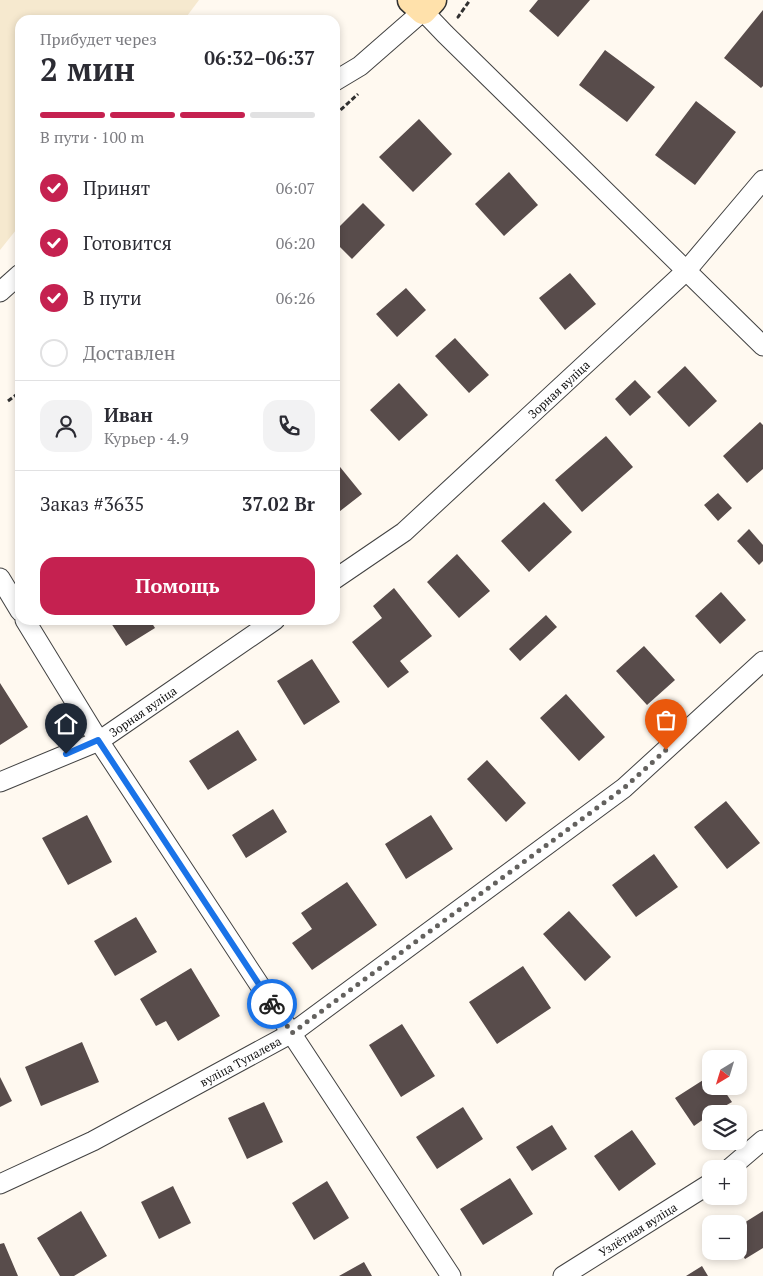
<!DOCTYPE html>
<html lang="ru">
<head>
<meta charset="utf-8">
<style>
  :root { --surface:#fff; --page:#f2f2f3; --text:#2b2b33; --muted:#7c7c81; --line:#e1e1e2; --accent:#c52150 }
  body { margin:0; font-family:"PT Serif",serif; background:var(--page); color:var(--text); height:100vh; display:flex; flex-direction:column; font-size:19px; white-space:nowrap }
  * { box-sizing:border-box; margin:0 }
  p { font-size:16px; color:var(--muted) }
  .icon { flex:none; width:28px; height:28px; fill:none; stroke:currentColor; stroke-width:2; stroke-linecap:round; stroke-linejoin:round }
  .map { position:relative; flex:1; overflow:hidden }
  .panel { position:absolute; left:15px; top:15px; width:325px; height:610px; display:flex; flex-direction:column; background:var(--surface); border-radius:15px; box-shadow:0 2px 8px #0003 }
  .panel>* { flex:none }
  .needle { width:32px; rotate:218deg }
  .fabs { position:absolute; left:702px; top:1050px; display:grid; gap:10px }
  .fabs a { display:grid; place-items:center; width:45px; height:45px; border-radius:10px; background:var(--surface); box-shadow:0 2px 8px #0003; font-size:25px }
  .pin { position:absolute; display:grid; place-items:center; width:42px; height:42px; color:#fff; margin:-51px -21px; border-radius:50% 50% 50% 0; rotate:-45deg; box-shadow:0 0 5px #0007 }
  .pin .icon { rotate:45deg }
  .courier { position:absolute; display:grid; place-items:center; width:50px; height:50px; margin:-25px; border:4px solid #1a73e8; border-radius:50%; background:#fff; color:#222; box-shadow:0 1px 6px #0007 }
  .overview em { font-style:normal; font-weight:700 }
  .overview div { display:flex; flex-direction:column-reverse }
  .overview { display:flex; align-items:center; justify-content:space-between; height:85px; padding:0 25px }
  h1 { font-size:32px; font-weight:700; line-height:38px }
  .bar { display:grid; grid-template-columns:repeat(4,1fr); gap:8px 5px; align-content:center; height:60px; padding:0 25px }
  .bar i { height:6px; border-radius:4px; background:var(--line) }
  .bar .on { background:var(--accent) }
  .bar p { grid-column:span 4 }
  .line { display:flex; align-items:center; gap:12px; padding:0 25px; border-top:1px solid var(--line) }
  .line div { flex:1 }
  .round { display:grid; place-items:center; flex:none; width:52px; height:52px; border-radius:15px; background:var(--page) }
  ol { padding:0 25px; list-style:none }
  li { display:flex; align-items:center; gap:15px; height:55px }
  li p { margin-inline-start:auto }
  li .icon { padding:5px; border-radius:50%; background:var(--accent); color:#fff; stroke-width:4 }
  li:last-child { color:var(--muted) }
  li i { width:28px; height:28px; border:2px solid var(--line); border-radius:50% }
  .cta { display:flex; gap:10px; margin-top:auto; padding:10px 25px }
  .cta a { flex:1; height:58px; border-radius:15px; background:var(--accent); color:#fff; font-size:20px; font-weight:700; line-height:58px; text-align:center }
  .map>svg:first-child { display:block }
</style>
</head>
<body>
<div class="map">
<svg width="763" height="1276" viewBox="0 0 763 1276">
  <rect width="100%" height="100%" fill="#fff9f0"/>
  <path fill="#f6e9cf" d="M0,0h199l-15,20h-164v205l-20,25z"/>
  <path fill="#584c4b" d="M538,0h52l-32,37 -29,-26z
    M763,10v76l-2,2 -37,-30z
    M605,50l50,37 -28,35 -48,-37z
    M696,101l40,31 -41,53 -40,-30z
    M419,119l33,35 -39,38 -34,-35z
    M509,172l29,33 -34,31 -29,-32z
    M363,203l22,22 -33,34 -17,-17v-11z
    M570,273l26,31 -31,26 -26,-32z
    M406,288l20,22 -29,27 -21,-23z
    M455,338l34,37 -20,18 -34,-37z
    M685,366l32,35 -28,26 -32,-35z
    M635,380l16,17 -21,19 -15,-17z
    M399,383l29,32 -29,26 -29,-31z
    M760,422l3,3v44l-16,14 -24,-27z
    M606,436l27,31 -51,45 -27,-32z
    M336,462l26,32 -27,21v-52z
    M718,493l14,15 -14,13 -14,-16z
    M544,502l28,30 -43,40 -28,-31z
    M749,529l14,16v16l-4,4 -22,-24z
    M457,554l33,37 -31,27 -32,-36z
    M394,588l38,48 -32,25 9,11 -21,16 -36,-46 30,-24 -9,-12z
    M721,592l25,28 -26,24 -25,-28z
    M546,615l11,12 -37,34 -11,-12z
    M109,620h41l5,8 -29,18z
    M644,646l31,34 -28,25 -31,-34z
    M312,659l28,43 -36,23 -27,-44z
    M0,683l28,44 -28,18z
    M566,694l39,43 -26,24 -39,-43z
    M238,730l19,30 -49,30 -19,-29z
    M487,760l39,43 -20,19 -39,-43z
    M726,801l34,42 -33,26 -33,-42z
    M273,809l14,23 -41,26 -14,-23z
    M87,815l25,47 -44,23 -26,-47z
    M431,815l22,34 -47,30 -21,-35z
    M654,854l24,33 -42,30 -24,-32z
    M347,882l30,43 -65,45 -20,-27 20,-14 -11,-16z
    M569,911l42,46 -26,24 -42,-47z
    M136,917l21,35 -42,24 -21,-35z
    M523,966l28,42 -54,36 -28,-42z
    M191,968l29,48 -42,25 -12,-20 -10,5 -16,-27z
    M402,1024l33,52 -34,21 -32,-52z
    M82,1042l17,40 -58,24 -16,-39z
    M711,1075v11h10l11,16 -21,12 -17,12 -19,-28z
    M0,1077l12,24 -12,6z
    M264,1102l19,40 -36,17 -19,-41z
    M463,1107l20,32 -46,30 -21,-32z
    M552,1125l15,24 -35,22 -16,-24z
    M632,1130l24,34 -37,27 -25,-35z
    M510,1178l23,36 -50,31 -23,-36z
    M327,1181l22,37 -35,22 -22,-37z
    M173,1186l18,37 -32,16 -18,-37z
    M81,1211l26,45 -33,20h-14l-23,-38z
    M763,1211v37l-18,11 -6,-10v-23z
    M4,1243l14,33h-18v-32z
    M364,1262l8,14h-33z
    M702,1266l6,10h-22z"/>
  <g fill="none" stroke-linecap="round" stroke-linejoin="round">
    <defs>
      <g id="street">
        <path d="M335,81l25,-15 63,-55 22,23 318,312"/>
        <path d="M0,292l20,-18"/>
        <path d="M0,578l20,33"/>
        <path id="s1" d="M335,579l69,-47 282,-261 77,-91"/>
        <path d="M25,620l74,121 352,535"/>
        <path id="s2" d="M0,782l99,-41 176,-121"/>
        <path d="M729,1169l34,-29"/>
        <path id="s3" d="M0,1184l93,-43 199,-108 332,-245 139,-127"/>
        <path id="s4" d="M563,1276l148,-93"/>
      </g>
      <path id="secondary" d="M411,0l12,11 10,-11"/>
    </defs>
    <use href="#street" stroke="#424242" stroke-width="21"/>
    <use href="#secondary" stroke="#313131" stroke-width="29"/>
    <path stroke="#313131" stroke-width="3" stroke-dasharray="5 2.5" stroke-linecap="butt" d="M459,18l-1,-1 12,-17
      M335,115l23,-21
      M8,401l12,-9"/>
    <use href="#street" stroke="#fff" stroke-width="19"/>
    <use href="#secondary" stroke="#ffe1ab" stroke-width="26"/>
  </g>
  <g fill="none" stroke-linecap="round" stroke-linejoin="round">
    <path stroke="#63615e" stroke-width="5" stroke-dasharray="0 9" d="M272,1004l20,29 332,-245 42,-38"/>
    <path stroke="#1a73e8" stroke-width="6" d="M66,754l32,-14 174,264"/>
  </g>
  <g text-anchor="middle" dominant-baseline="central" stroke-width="5" stroke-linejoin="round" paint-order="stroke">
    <g font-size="12" fill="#0f0f0f" stroke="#fff">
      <text stroke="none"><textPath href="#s1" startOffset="294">Зорная вуліца</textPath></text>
      <text stroke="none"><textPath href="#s2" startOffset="160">Зорная вуліца</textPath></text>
      <text stroke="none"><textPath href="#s3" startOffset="270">вуліца Тупалева</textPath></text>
      <text stroke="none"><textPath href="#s4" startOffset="88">Узлётная вуліца</textPath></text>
    </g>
  </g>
</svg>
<div class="fabs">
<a><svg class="needle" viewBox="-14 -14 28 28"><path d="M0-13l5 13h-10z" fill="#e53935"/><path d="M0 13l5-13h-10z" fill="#7c7c81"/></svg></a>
<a><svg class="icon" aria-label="layers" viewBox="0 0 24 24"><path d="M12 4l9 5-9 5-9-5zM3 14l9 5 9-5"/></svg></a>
<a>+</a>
<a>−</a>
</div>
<div class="pin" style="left:666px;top:750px;background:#ea580c"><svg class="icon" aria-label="bag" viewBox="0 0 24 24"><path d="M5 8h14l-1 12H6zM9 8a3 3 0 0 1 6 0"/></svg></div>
<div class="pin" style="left:66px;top:754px;background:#1f2937"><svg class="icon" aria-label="home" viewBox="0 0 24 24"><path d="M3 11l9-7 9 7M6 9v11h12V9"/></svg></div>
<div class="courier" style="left:272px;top:1004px"><svg class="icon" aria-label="bike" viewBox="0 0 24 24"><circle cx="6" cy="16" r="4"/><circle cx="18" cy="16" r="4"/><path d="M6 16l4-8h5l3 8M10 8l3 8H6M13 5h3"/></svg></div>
<section class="panel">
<div class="overview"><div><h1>2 мин</h1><p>Прибудет через</p></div><em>06:32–06:37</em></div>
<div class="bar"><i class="on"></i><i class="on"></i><i class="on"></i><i></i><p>В пути · 100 m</p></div>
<ol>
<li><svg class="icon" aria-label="check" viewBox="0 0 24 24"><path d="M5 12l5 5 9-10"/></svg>Принят<p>06:07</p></li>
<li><svg class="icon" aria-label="check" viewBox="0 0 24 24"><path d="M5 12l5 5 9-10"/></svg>Готовится<p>06:20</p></li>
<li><svg class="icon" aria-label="check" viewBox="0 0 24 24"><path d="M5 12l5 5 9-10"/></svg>В пути<p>06:26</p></li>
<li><i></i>Доставлен</li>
</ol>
<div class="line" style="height:90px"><a class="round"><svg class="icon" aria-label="person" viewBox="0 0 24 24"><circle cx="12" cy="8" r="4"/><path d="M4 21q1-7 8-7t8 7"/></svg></a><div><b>Иван</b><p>Курьер · 4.9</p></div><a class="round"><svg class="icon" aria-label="phone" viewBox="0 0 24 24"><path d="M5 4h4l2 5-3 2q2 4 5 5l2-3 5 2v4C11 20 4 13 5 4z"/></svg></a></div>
<div class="line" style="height:65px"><div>Заказ #3635</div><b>37.02 Br</b></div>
<div class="cta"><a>Помощь</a></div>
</section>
</div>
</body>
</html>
